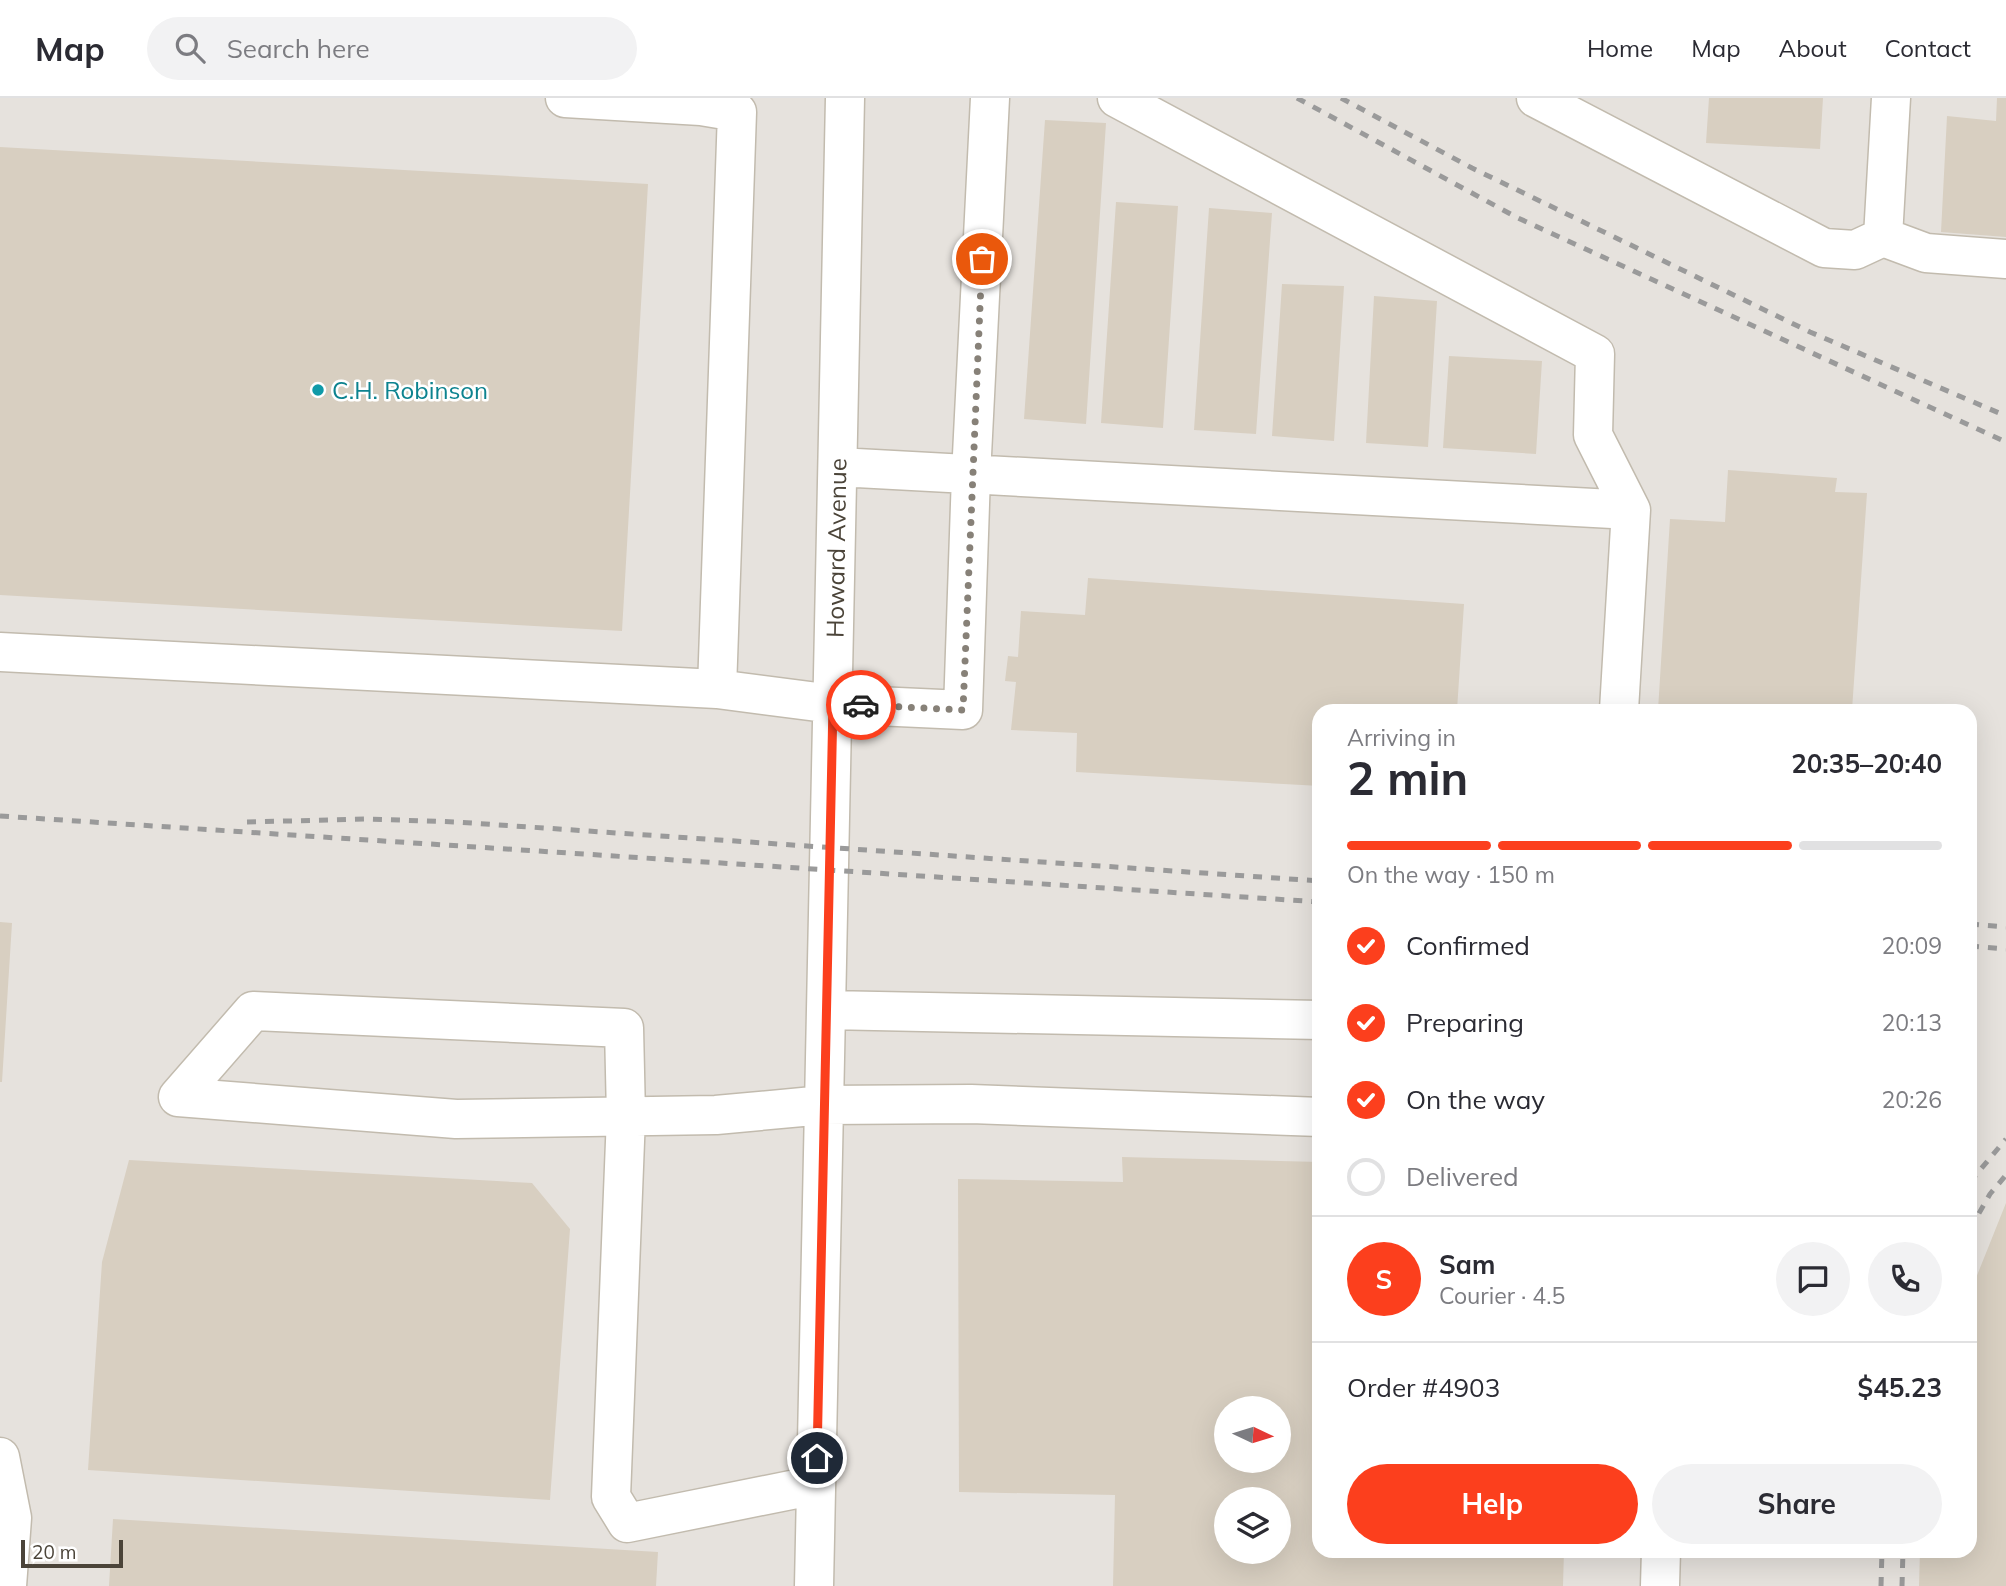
<!DOCTYPE html>
<html lang="en">
<head>
<meta charset="utf-8">
<style>
  :root { --surface:#fff; --page:#f2f2f3; --text:#2b2b33; --muted:#7c7c81; --line:#e1e1e2; --accent:#fc3f1d }
  body { margin:0; font-family:Mulish,sans-serif; background:var(--page); color:var(--text); height:100vh; display:flex; flex-direction:column; font-size:26px; white-space:nowrap }
  * { box-sizing:border-box; margin:0 }
  p { font-size:23px; color:var(--muted) }
  .icon { flex:none; width:38px; height:38px; fill:none; stroke:currentColor; stroke-width:2; stroke-linecap:round; stroke-linejoin:round }
  .map { position:relative; flex:1; overflow:hidden }
  .panel { position:absolute; left:1312px; top:606px; width:665px; height:854px; display:flex; flex-direction:column; background:var(--surface); border-radius:21px; box-shadow:0 7px 28px #0002 }
  .panel>* { flex:none }
  .needle { width:46px; rotate:94deg }
  .tools { position:absolute; left:1214px; top:1298px; display:grid; gap:14px }
  .tools a { display:grid; place-items:center; width:77px; height:77px; border-radius:50%; background:var(--surface); box-shadow:0 7px 28px #0002; font-size:35px }
  .scale { position:absolute; left:21px; bottom:18px; width:102px; box-sizing:border-box; padding-left:7px; border:4px solid #4b4439; border-top:0; font-size:19px; line-height:24px; white-space:nowrap; color:#4b4439; -webkit-text-stroke:5px #fff; paint-order:stroke }
  .pin { position:absolute; display:grid; place-items:center; width:60px; height:60px; color:#fff; margin:-30px; border:4px solid #fff; border-radius:50%; box-shadow:0 2px 7px #0007 }
  .courier { position:absolute; display:grid; place-items:center; width:70px; height:70px; margin:-35px; border:5px solid #fc3f1d; border-radius:50%; background:#fff; color:#222; box-shadow:0 2px 9px #0007 }
  .head em { font-style:normal; font-weight:700 }
  .head div { display:flex; flex-direction:column-reverse }
  .head { display:flex; align-items:center; justify-content:space-between; height:119px; padding:0 35px }
  h1 { font-size:46px; font-weight:700; line-height:52px }
  .bar { display:grid; grid-template-columns:repeat(4,1fr); gap:10px 7px; align-content:center; height:84px; padding:0 35px }
  .bar i { height:9px; border-radius:5px; background:var(--line) }
  .bar .selected { background:var(--accent) }
  .bar p { grid-column:span 4 }
  .line { display:flex; align-items:center; gap:18px; padding:0 35px; border-top:2px solid var(--line) }
  .line div { flex:1 }
  .round { display:grid; place-items:center; flex:none; width:74px; height:74px; border-radius:37px; background:var(--page) }
  ol { padding:0 35px; list-style:none }
  li { display:flex; align-items:center; gap:21px; height:77px }
  li p { margin-inline-start:auto }
  li .icon { padding:7px; border-radius:50%; background:var(--accent); color:#fff; stroke-width:4 }
  li:last-child { color:var(--muted) }
  li i { width:38px; height:38px; border:4px solid var(--line); border-radius:50% }
  .primary-button { display:flex; gap:14px; margin-top:auto; padding:14px 35px }
  .primary-button a { flex:1; height:80px; border-radius:42px; background:var(--accent); color:#fff; font-size:28px; font-weight:700; line-height:80px; text-align:center }
  .primary-button a+a { background:var(--page); color:var(--text) }
  header { display:flex; align-items:center; gap:42px; box-sizing:border-box; height:98px; padding:0 35px; background:var(--surface); border-bottom:2px solid var(--line) }
  header strong { font-size:33px }
  nav { display:flex; gap:38px; margin-inline-start:auto; font-size:24px }
  .search { width:490px; height:63px; background:var(--page); display:flex; align-items:center; gap:18px; box-sizing:border-box; padding:0 24px; border-radius:38px; color:var(--muted); font-size:26px }
  .map>svg:first-child { display:block }
</style>
</head>
<body>
<header>
<strong>Map</strong>
<div class="search"><svg class="icon" aria-label="search" viewBox="0 0 24 24"><circle cx="10" cy="10" r="6"/><path d="M15 15l6 6"/></svg>Search here</div>
<nav><a>Home</a><a>Map</a><a>About</a><a>Contact</a></nav>
</header>
<div class="map">
<svg width="2006" height="1488" viewBox="0 0 2006 1488">
  <rect width="100%" height="100%" fill="#f6f3ec"/>
  <path fill="#e6e2dd" fill-rule="evenodd" d="M0,0h2006v1488h-2006zM1320,612h650v840h-650zM1227,1311h52v52h-52zM1227,1402h52v52h-52z"/>
  <path fill="#d8cfc1" fill-rule="evenodd" d="M1709,0h114l-3,51 -114,-6z
    M1997,0h9v139l-65,-5 6,-116 49,5z
    M1045,22l61,3 -20,301 -62,-5z
    M0,49l648,37 -26,447 -622,-36z
    M1116,104l62,4 -15,222 -62,-5z
    M1209,110l63,5 -16,221 -62,-4z
    M1282,186l62,2 -10,155 -62,-5z
    M1374,198l63,5 -9,146 -62,-4z
    M1449,258l93,5 -6,93 -93,-6z
    M1728,372l109,8 -2,14 32,1 -15,217h-194l12,-191 55,3z
    M1088,480l376,26 -7,106h-137v76l-244,-14 1,-39 -66,-3 5,-48 -11,-1 3,-25 10,1 3,-46 64,4z
    M0,824l12,1 -10,159h-2z
    M1122,1059l198,5v388h244l-1,36h-450l2,-91 -156,-3 -1,-313 165,3zM1227,1311h52v52h-52zM1227,1402h52v52h-52z
    M129,1062l403,23 38,46 -20,271 -462,-30 14,-208z
    M2006,1105v383h-87l1,-36h50v-257z
    M113,1421l545,33 -2,34h-547z"/>
  <g fill="none" stroke-linecap="round" stroke-linejoin="round">
    <defs>
      <path id="minor" d="M565,0l136,8 36,6 -20,577
        M1117,0l478,256 -2,81 38,75 -12,200
        M1536,0l288,150 31,2 28,-13 8,-139
        M1883,139l43,16 80,6
        M838,369l793,43
        M0,554l717,37 116,15 130,6 8,-235 19,-377
        M827,912l493,10
        M0,1359l12,61
        M816,1387l-189,38 -16,-26 15,-381 -2,-88 -371,-17 -75,86 278,22 260,-4 108,-10 147,-1 349,13
        M0,1412l12,8 -5,68
        M814,1488l31,-1488
        M1660,1488l1,-36"/>
    </defs>
    <use href="#minor" stroke="#c2bbae" stroke-width="41"/>
    <use href="#minor" stroke="#fff" stroke-width="38"/>
    <path stroke="#9a9a9a" stroke-width="5" stroke-dasharray="9 9" stroke-linecap="butt" d="M1297,0l219,119 490,225
      M1341,0l131,70 338,164 196,84
      M0,718l1320,86
      M247,724l122,-3 87,3 864,59
      M1970,826l36,3
      M1970,848l36,3
      M1970,1084l36,-43
      M1970,1131l20,-35 16,-19
      M1881,1488l1,-36
      M1902,1488l1,-36"/>
  </g>
  <g fill="none" stroke-linecap="round" stroke-linejoin="round">
    <path stroke="#878178" stroke-width="7" stroke-dasharray="0 12.6" d="M861,607l102,5 19,-451"/>
    <path stroke="#fc3f1d" stroke-width="9" d="M817,1360l16,-754 28,1"/>
  </g>
  <circle fill="#0f9aa8" stroke="#fff" stroke-width="2.5" cx="318" cy="292" r="7"/>
  <g text-anchor="middle" dominant-baseline="central" stroke-width="5" stroke-linejoin="round" paint-order="stroke">
    <g font-size="24" fill="#0d838f" stroke="#fff" text-anchor="start">
      <text x="332" y="292">C.H. Robinson</text>
    </g>
    <g font-size="24" fill="#4b4439" stroke="#fff">
      <text transform="translate(836 450) rotate(-89)">Howard Avenue</text>
    </g>
  </g>
</svg>
<div class="tools">
<a><svg class="needle" viewBox="-14 -14 28 28"><path d="M0-13l5 13h-10z" fill="#e53935"/><path d="M0 13l5-13h-10z" fill="#7c7c81"/></svg></a>
<a><svg class="icon" aria-label="layers" viewBox="0 0 24 24"><path d="M12 4l9 5-9 5-9-5zM3 14l9 5 9-5"/></svg></a>
</div>
<div class="scale">20 m</div>
<div class="pin" style="left:982px;top:161px;background:#ea580c"><svg class="icon" aria-label="bag" viewBox="0 0 24 24"><path d="M5 8h14l-1 12H6zM9 8a3 3 0 0 1 6 0"/></svg></div>
<div class="pin" style="left:817px;top:1360px;background:#1f2937"><svg class="icon" aria-label="home" viewBox="0 0 24 24"><path d="M3 11l9-7 9 7M6 9v11h12V9"/></svg></div>
<div class="courier" style="left:861px;top:607px"><svg class="icon" aria-label="car" viewBox="0 0 24 24"><path d="M5 17H2v-5l4-1 3-4h7l3 4 3 1v5h-3M9 17h6M6 11h13"/><circle cx="7" cy="17" r="2"/><circle cx="17" cy="17" r="2"/></svg></div>
<section class="panel">
<div class="head"><div><h1>2 min</h1><p>Arriving in</p></div><em>20:35–20:40</em></div>
<div class="bar"><i class="selected"></i><i class="selected"></i><i class="selected"></i><i></i><p>On the way · 150 m</p></div>
<ol>
<li><svg class="icon" aria-label="check" viewBox="0 0 24 24"><path d="M5 12l5 5 9-10"/></svg>Confirmed<p>20:09</p></li>
<li><svg class="icon" aria-label="check" viewBox="0 0 24 24"><path d="M5 12l5 5 9-10"/></svg>Preparing<p>20:13</p></li>
<li><svg class="icon" aria-label="check" viewBox="0 0 24 24"><path d="M5 12l5 5 9-10"/></svg>On the way<p>20:26</p></li>
<li><i></i>Delivered</li>
</ol>
<div class="line" style="height:126px"><b class="round" style="background:var(--accent);color:#fff">S</b><div><b>Sam</b><p>Courier · 4.5</p></div><a class="round"><svg class="icon" aria-label="chat" viewBox="0 0 24 24"><path d="M4 5h16v11H9l-5 4z"/></svg></a><a class="round"><svg class="icon" aria-label="phone" viewBox="0 0 24 24"><path d="M5 4h4l2 5-3 2q2 4 5 5l2-3 5 2v4C11 20 4 13 5 4z"/></svg></a></div>
<div class="line" style="height:91px"><div>Order #4903</div><b>$45.23</b></div>
<div class="primary-button"><a>Help</a><a>Share</a></div>
</section>
</div>
</body>
</html>
